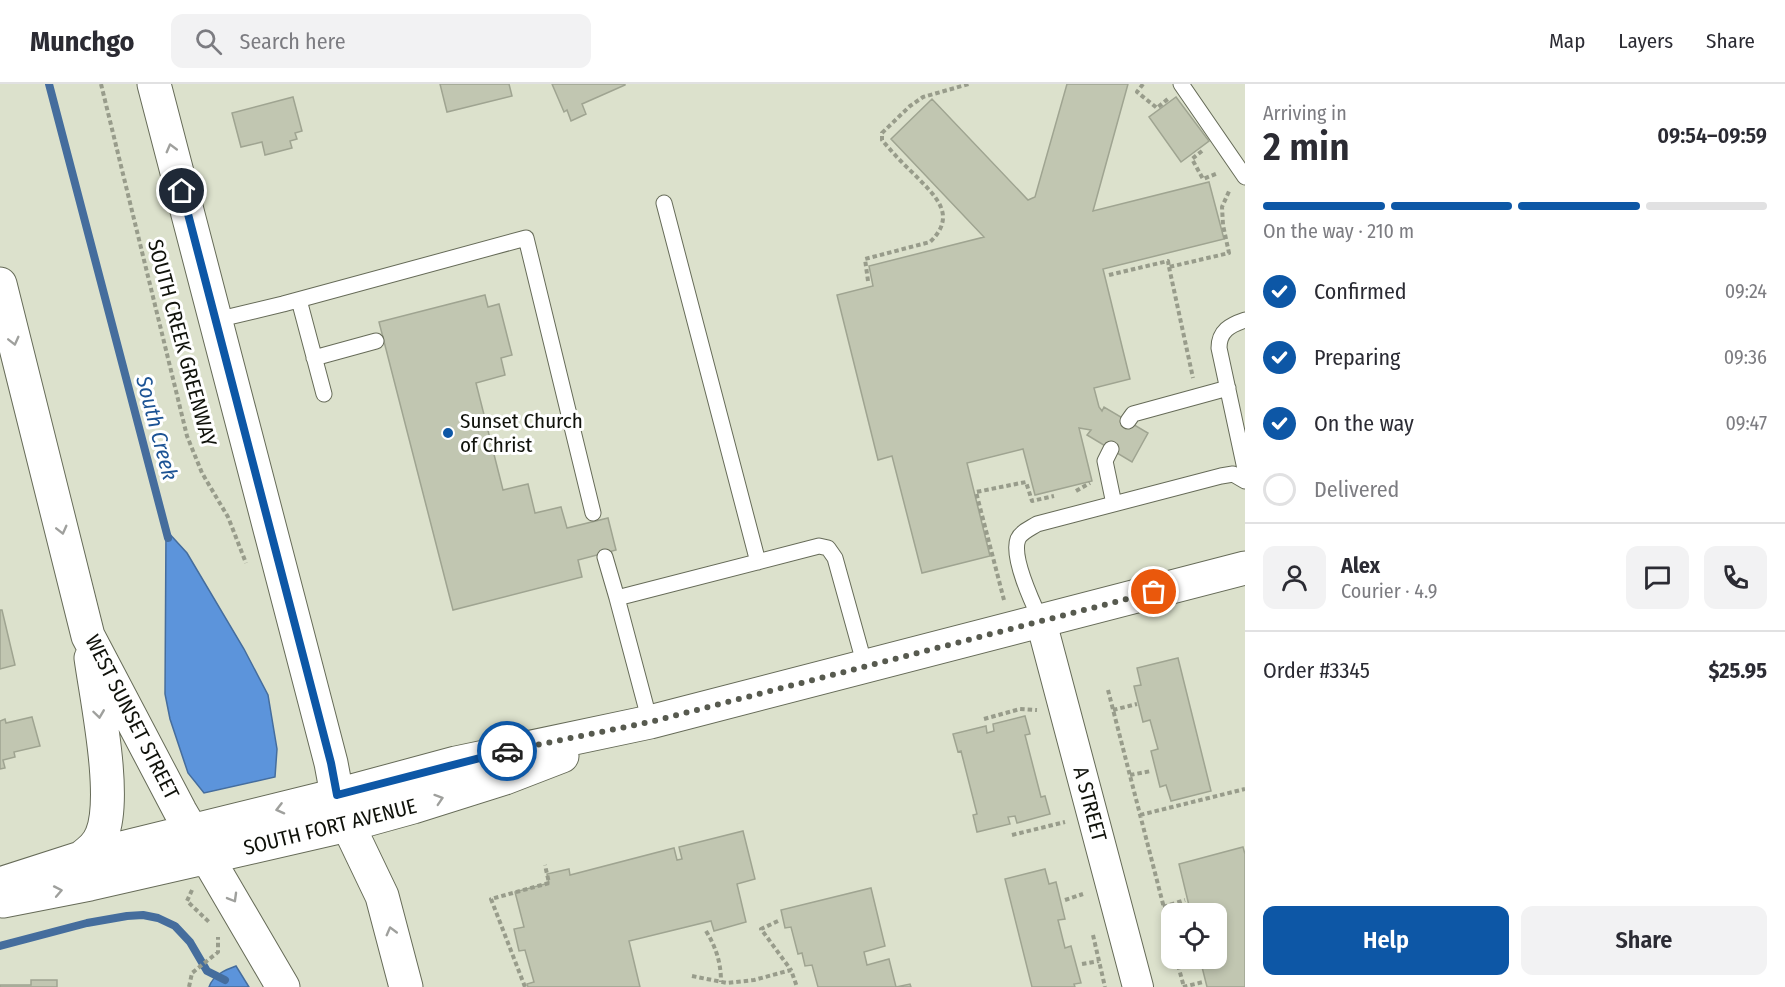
<!DOCTYPE html>
<html lang="en">
<head>
<meta charset="utf-8">
<style>
  :root { --surface:#fff; --page:#f2f2f3; --text:#2b2b33; --muted:#7c7c81; --line:#e1e1e2; --accent:#0d57a6 }
  body { margin:0; font-family:"Fira Sans Condensed",sans-serif; background:var(--page); color:var(--text); height:100vh; display:flex; flex-direction:column; font-size:22px; white-space:nowrap }
  * { box-sizing:border-box; margin:0 }
  p { font-size:20px; color:var(--muted) }
  .icon { flex:none; width:33px; height:33px; fill:none; stroke:currentColor; stroke-width:2; stroke-linecap:round; stroke-linejoin:round }
  .map { position:relative; flex:1; overflow:hidden }
  .sheet { display:flex; flex-direction:column; background:var(--surface); width:540px }
  .sheet>* { flex:none }
  .fabs { position:absolute; left:1161px; top:819px; display:grid; gap:12px }
  .fabs a { display:grid; place-items:center; width:66px; height:66px; border-radius:12px; background:var(--surface); box-shadow:0 3px 9px #0003; font-size:30px }
  .pin { position:absolute; display:grid; place-items:center; width:51px; height:51px; color:#fff; margin:-26px; border:3px solid #fff; border-radius:50%; box-shadow:0 2px 6px #0007 }
  .courier { position:absolute; display:grid; place-items:center; width:60px; height:60px; margin:-30px; border:4px solid #0d57a6; border-radius:50%; background:#fff; color:#222; box-shadow:0 2px 8px #0007 }
  .headline em { font-style:normal; font-weight:600 }
  .headline div { display:flex; flex-direction:column-reverse }
  .headline { display:flex; align-items:center; justify-content:space-between; height:102px; padding:0 18px }
  h1 { font-size:39px; font-weight:600; line-height:45px }
  .bar { display:grid; grid-template-columns:repeat(4,1fr); gap:9px 6px; align-content:center; height:72px; padding:0 18px }
  .bar i { height:8px; border-radius:4px; background:var(--line) }
  .bar .active { background:var(--accent) }
  .bar p { grid-column:span 4 }
  .line { display:flex; align-items:center; gap:15px; padding:0 18px; border-top:2px solid var(--line) }
  .line div { flex:1 }
  .round { display:grid; place-items:center; flex:none; width:63px; height:63px; border-radius:12px; background:var(--page) }
  ol { padding:0 18px; list-style:none }
  li { display:flex; align-items:center; gap:18px; height:66px }
  li p { margin-inline-start:auto }
  li .icon { padding:6px; border-radius:50%; background:var(--accent); color:#fff; stroke-width:4 }
  li:last-child { color:var(--muted) }
  li i { width:33px; height:33px; border:3px solid var(--line); border-radius:50% }
  .action { display:flex; gap:12px; margin-top:auto; padding:12px 18px }
  .action a { flex:1; height:69px; border-radius:12px; background:var(--accent); color:#fff; font-size:24px; font-weight:600; line-height:69px; text-align:center }
  .action a+a { background:var(--page); color:var(--text) }
  header { display:flex; align-items:center; gap:36px; box-sizing:border-box; height:84px; padding:0 30px; background:var(--surface); border-bottom:2px solid var(--line) }
  header strong { font-size:28px }
  nav { display:flex; gap:33px; margin-inline-start:auto; font-size:21px }
  .search { width:420px; height:54px; background:var(--page); display:flex; align-items:center; gap:15px; box-sizing:border-box; padding:0 21px; border-radius:12px; color:var(--muted); font-size:22px }
  main { display:flex; flex:1; min-height:0 }
  .map>svg:first-child { display:block }
</style>
</head>
<body>
<header>
<strong>Munchgo</strong>
<div class="search"><svg class="icon" aria-label="search" viewBox="0 0 24 24"><circle cx="10" cy="10" r="6"/><path d="M15 15l6 6"/></svg>Search here</div>
<nav><a>Map</a><a>Layers</a><a>Share</a></nav>
</header>
<main>
<div class="map">
<svg width="1245" height="903" viewBox="0 0 1245 903">
  <rect width="100%" height="100%" fill="#dce1cc"/>
  <path fill="#5c94db" stroke="#456d9d" stroke-width="1.5" d="M166,446l21,23 57,96 24,46 9,54 -2,28 -71,16 -16,-20 -18,-54 -5,-25z
    M236,882l13,21h-40c4,-12 16,-17 27,-21z"/>
  <g fill="none" stroke-linecap="round" stroke-linejoin="round">
    <path stroke="#456d9d" stroke-width="8" d="M49,0l119,454
      M0,862l87,-23 40,-7 16,-1 15,3 17,8 15,16 17,29 18,9"/>
  </g>
  <path fill="#c1c6b1" stroke="#9fa491" stroke-width="1.5" d="M440,0h69l3,12 -65,16z
    M552,0h73v1l-43,19 4,10 -15,7 -4,-11 -3,2z
    M1067,0h61l-35,127 116,-29 15,57 -121,30 27,110 -36,9 5,19 3,4 2,-4 44,26 -16,29 -45,-27 4,-5 -12,-2 13,53 -57,14 -12,-46 -56,14 23,93 -68,17 -30,-117 -14,4 -41,-165 36,-9 -4,-20 115,-29 -93,-98 41,-40 96,101 7,-3z
    M293,13l9,34 -7,2 2,6 -7,2 2,7 -27,7 -3,-13 -21,5 -9,-34z
    M1176,13l33,44 -28,21 -32,-45z
    M485,211l3,12 11,-3 13,51 -11,3 4,17 -29,8 27,107 25,-6 7,29 26,-6 6,21 41,-10 8,32 -38,10 4,17 -129,33 -74,-288z
    M0,526h2l13,55 -15,4z
    M1178,574l33,133 -40,10 -5,-16 -6,2 -9,-36 7,-2 -8,-29 -7,2 -9,-36 7,-1 -4,-17z
    M1025,632l5,18 -5,1 16,62 4,-1 5,18 -33,9 -2,-7 -7,1 2,7 -33,8 -4,-17 4,-1 -16,-63 -3,1 -5,-18 33,-8 1,7 7,-2 -1,-7z
    M32,633l8,29 -26,6 1,5 -12,3 2,8 -5,1v-48l5,-2 1,4z
    M743,747l12,48 -18,5 9,38 -32,9 -3,-10 -82,20 11,46h-112l-1,-3 7,-2 -9,-32 -6,1 -5,-22 10,-2 -9,-35 34,-9 -2,-9 22,-5 1,6 104,-27 3,12 5,-1 -3,-12z
    M1243,763l2,7v133h-38l-7,-28 16,-1v-44h-25l-12,-50z
    M1045,785l4,15 7,-2 9,37 -7,1 7,28 6,-2 10,37 -7,1 1,3h-43l-27,-108z
    M871,804l14,58 -21,6 3,13 22,-6 7,28 14,-3 1,3h-93l-6,-22 -7,1 -3,-13 -4,1 -7,-27 -6,1 -4,-18z
    M31,896h26v7h-57v-2h31z"/>
  <g fill="none" stroke-linecap="round" stroke-linejoin="round">
    <defs>
      <path id="lane" d="M1181,0l64,93
        M664,119l94,359
        M299,216l25,94
        M216,236l67,-16 243,-66 67,275
        M1245,236c-15,5 -26,11 -26,28l26,121
        M314,274l62,-17
        M1128,337l5,-7 95,-26
        M1111,365l-6,12 9,43
        M605,473l12,41
        M1041,537c-8,-17 -30,-64 -23,-82 3,-7 13,-11 19,-15l184,-48 12,-2 12,7
        M650,638l-33,-124 202,-52 9,2 7,10 30,108"/>
      <path id="street" d="M1041,537l97,366"/>
      <path id="secondary" d="M154,0l177,679 6,32 11,30 34,71 24,91
        M0,200l88,352 92,175 103,176
        M81,774c9,-7 17,-13 21,-24 15,-38 -5,-133 -11,-176
        M0,800l81,-26 256,-63 119,-32 194,-41 595,-154
        M3,817l87,-17 258,-59 65,-18 92,-29 57,-22"/>
    </defs>
    <use href="#lane" stroke="#666b58" stroke-width="17"/>
    <use href="#street" stroke="#666b58" stroke-width="32"/>
    <use href="#secondary" stroke="#666b58" stroke-width="35"/>
    <path stroke="#989c8b" stroke-width="4" stroke-dasharray="4.5 3" stroke-linecap="butt" d="M101,0l86,352 15,37 26,44 18,46
      M1143,0l-6,8 20,16 12,-10
      M1202,67l-10,8 11,20 15,-6
      M1169,183l24,111
      M1109,191l59,-14 1,6 60,-14 -6,-28 -1,-18 8,-18
      M868,197l-3,-22 65,-17c28,-27 5,-46 -15,-67 -12,-11 -23,-23 -33,-35v-7l28,-27 13,-9 46,-13
      M1076,407l14,-8
      M1004,516l-28,-108 50,-10 6,19 22,-5
      M1108,606l64,249
      M1113,626l24,-6
      M984,635l36,-10 17,1
      M1130,691l21,-4
      M1140,731l105,-26
      M1012,751l53,-13
      M192,806l-5,11 23,22
      M1065,816l18,-6
      M1163,823l22,-7
      M778,837l-17,8 30,41
      M706,847c10,16 15,32 15,51
      M1093,851l12,52
      M1176,874l8,29
      M1082,880l17,-3
      M692,892l35,7 27,-3 37,-10 6,17
      M189,903l3,-14 26,-21v-15
      M525,903l-34,-88 58,-16 -4,-18
      M1183,903l20,-5"/>
    <use href="#lane" stroke="#fff" stroke-width="15"/>
    <use href="#street" stroke="#fff" stroke-width="30"/>
    <use href="#secondary" stroke="#fff" stroke-width="33"/>
  </g>
  <defs><path id="oneway-chevron" d="M-2-3.5L2.5 0L-2 3.5" fill="none" stroke-width="1.6" stroke-linecap="round" stroke-linejoin="round" transform="scale(1.5)"/></defs>
  <g stroke="#9fa09d">
    <use href="#oneway-chevron" transform="translate(171 64) rotate(-105)"/>
    <use href="#oneway-chevron" transform="translate(14 257) rotate(76)"/>
    <use href="#oneway-chevron" transform="translate(62 446) rotate(76)"/>
    <use href="#oneway-chevron" transform="translate(99 630) rotate(82)"/>
    <use href="#oneway-chevron" transform="translate(439 715) rotate(-18)"/>
    <use href="#oneway-chevron" transform="translate(280 725) rotate(166)"/>
    <use href="#oneway-chevron" transform="translate(58 807) rotate(-11)"/>
    <use href="#oneway-chevron" transform="translate(233 814) rotate(60)"/>
    <use href="#oneway-chevron" transform="translate(391 847) rotate(-105)"/>
  </g>
  <g fill="none" stroke-linecap="round" stroke-linejoin="round">
    <path stroke="#575a4f" stroke-width="6" stroke-dasharray="0 10.8" d="M507,667l143,-29 504,-130"/>
    <path stroke="#0d57a6" stroke-width="8" d="M182,107l149,572 6,32 170,-44"/>
  </g>
  <circle fill="#0d57a6" stroke="#fff" stroke-width="2" cx="448" cy="349" r="6"/>
  <g text-anchor="middle" dominant-baseline="central" stroke-width="6" stroke-linejoin="round" paint-order="stroke">
    <g font-size="21" fill="#10120b" stroke="#fff">
      <text transform="translate(182 259) rotate(75)">SOUTH CREEK GREENWAY</text>
      <text transform="translate(132 633) rotate(63)">WEST SUNSET STREET</text>
      <text transform="translate(1090 720) rotate(75)">A STREET</text>
      <text transform="translate(330 743) rotate(-14)">SOUTH FORT AVENUE</text>
    </g>
    <g font-size="21" fill="#10120b" stroke="#fff" text-anchor="start">
      <text x="460" y="337">Sunset Church<tspan x="460" dy="24">of Christ</tspan></text>
    </g>
    <g font-size="22" font-style="italic" fill="#1c5394" stroke="#fff">
      <text transform="translate(157 344) rotate(75)">South Creek</text>
    </g>
  </g>
</svg>
<div class="fabs">
<a><svg class="icon" aria-label="locate" viewBox="0 0 24 24"><circle cx="12" cy="12" r="6"/><path d="M12 2v4M12 18v4M2 12h4M18 12h4"/></svg></a>
</div>
<div class="pin" style="left:1154px;top:508px;background:#ea580c"><svg class="icon" aria-label="bag" viewBox="0 0 24 24"><path d="M5 8h14l-1 12H6zM9 8a3 3 0 0 1 6 0"/></svg></div>
<div class="pin" style="left:182px;top:107px;background:#1f2937"><svg class="icon" aria-label="home" viewBox="0 0 24 24"><path d="M3 11l9-7 9 7M6 9v11h12V9"/></svg></div>
<div class="courier" style="left:507px;top:667px"><svg class="icon" aria-label="car" viewBox="0 0 24 24"><path d="M5 17H2v-5l4-1 3-4h7l3 4 3 1v5h-3M9 17h6M6 11h13"/><circle cx="7" cy="17" r="2"/><circle cx="17" cy="17" r="2"/></svg></div>
</div>
<section class="sheet">
<div class="headline"><div><h1>2 min</h1><p>Arriving in</p></div><em>09:54–09:59</em></div>
<div class="bar"><i class="active"></i><i class="active"></i><i class="active"></i><i></i><p>On the way · 210 m</p></div>
<ol>
<li><svg class="icon" aria-label="check" viewBox="0 0 24 24"><path d="M5 12l5 5 9-10"/></svg>Confirmed<p>09:24</p></li>
<li><svg class="icon" aria-label="check" viewBox="0 0 24 24"><path d="M5 12l5 5 9-10"/></svg>Preparing<p>09:36</p></li>
<li><svg class="icon" aria-label="check" viewBox="0 0 24 24"><path d="M5 12l5 5 9-10"/></svg>On the way<p>09:47</p></li>
<li><i></i>Delivered</li>
</ol>
<div class="line" style="height:108px"><a class="round"><svg class="icon" aria-label="person" viewBox="0 0 24 24"><circle cx="12" cy="8" r="4"/><path d="M4 21q1-7 8-7t8 7"/></svg></a><div><b>Alex</b><p>Courier · 4.9</p></div><a class="round"><svg class="icon" aria-label="chat" viewBox="0 0 24 24"><path d="M4 5h16v11H9l-5 4z"/></svg></a><a class="round"><svg class="icon" aria-label="phone" viewBox="0 0 24 24"><path d="M5 4h4l2 5-3 2q2 4 5 5l2-3 5 2v4C11 20 4 13 5 4z"/></svg></a></div>
<div class="line" style="height:78px"><div>Order #3345</div><b>$25.95</b></div>
<div class="action"><a>Help</a><a>Share</a></div>
</section>
</main>
</body>
</html>
